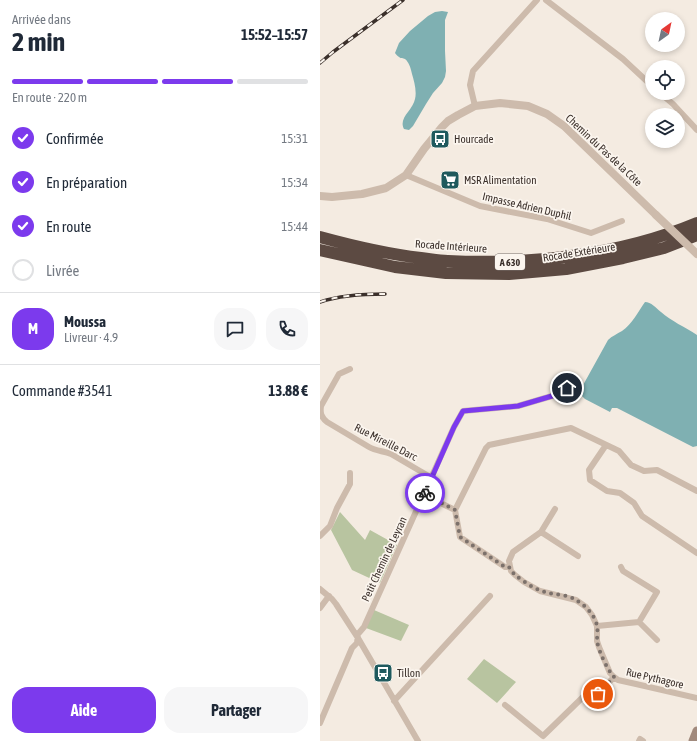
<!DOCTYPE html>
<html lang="fr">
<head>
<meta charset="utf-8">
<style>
  :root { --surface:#fff; --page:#f6f6f7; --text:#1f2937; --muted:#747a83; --line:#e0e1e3; --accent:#7c3aed }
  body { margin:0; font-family:"Asap Condensed",sans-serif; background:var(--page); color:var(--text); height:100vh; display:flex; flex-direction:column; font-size:15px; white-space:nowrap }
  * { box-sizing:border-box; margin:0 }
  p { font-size:13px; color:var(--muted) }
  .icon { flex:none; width:22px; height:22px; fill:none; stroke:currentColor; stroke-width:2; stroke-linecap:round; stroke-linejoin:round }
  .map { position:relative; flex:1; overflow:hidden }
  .side { display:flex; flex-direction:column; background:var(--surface); width:320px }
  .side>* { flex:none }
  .needle { width:26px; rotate:33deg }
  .fabs { position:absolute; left:325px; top:12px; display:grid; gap:8px }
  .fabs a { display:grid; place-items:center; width:40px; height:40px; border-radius:50%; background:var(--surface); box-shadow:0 2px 6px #0003; font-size:20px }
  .pin { position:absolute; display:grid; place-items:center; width:34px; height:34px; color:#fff; margin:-17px; border:2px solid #fff; border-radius:50%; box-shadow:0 1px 4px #0007 }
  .courier { position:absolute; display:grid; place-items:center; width:40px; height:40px; margin:-20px; border:3px solid #7c3aed; border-radius:50%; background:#fff; color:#222; box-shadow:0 1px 5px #0007 }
  .headline em { font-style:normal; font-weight:700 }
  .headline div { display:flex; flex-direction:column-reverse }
  .headline { display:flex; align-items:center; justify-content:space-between; height:68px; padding:0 12px }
  h1 { font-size:26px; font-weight:700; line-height:30px }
  .bar { display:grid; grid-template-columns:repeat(4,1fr); gap:6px 4px; align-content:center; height:48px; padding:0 12px }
  .bar i { height:5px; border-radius:3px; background:var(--line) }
  .bar .current { background:var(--accent) }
  .bar p { grid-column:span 4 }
  .line { display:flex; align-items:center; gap:10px; padding:0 12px; border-top:1px solid var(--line) }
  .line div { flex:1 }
  .round { display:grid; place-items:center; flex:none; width:42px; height:42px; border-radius:16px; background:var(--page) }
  ol { padding:0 12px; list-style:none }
  li { display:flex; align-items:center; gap:12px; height:44px }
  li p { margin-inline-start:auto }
  li .icon { padding:4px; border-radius:50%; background:var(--accent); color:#fff; stroke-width:4 }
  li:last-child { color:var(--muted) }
  li i { width:22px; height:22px; border:2px solid var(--line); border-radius:50% }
  .primary-button { display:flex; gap:8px; margin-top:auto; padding:8px 12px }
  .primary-button a { flex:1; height:46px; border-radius:16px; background:var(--accent); color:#fff; font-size:16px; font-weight:700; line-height:46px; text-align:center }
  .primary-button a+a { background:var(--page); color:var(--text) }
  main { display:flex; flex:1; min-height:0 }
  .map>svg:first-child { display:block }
</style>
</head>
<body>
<main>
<section class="side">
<div class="headline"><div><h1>2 min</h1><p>Arrivée dans</p></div><em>15:52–15:57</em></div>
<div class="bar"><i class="current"></i><i class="current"></i><i class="current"></i><i></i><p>En route · 220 m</p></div>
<ol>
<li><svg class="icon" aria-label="check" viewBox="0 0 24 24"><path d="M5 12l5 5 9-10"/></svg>Confirmée<p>15:31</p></li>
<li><svg class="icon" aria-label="check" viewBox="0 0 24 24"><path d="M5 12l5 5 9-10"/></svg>En préparation<p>15:34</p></li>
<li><svg class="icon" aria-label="check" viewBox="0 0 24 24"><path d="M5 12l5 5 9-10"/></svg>En route<p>15:44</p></li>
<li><i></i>Livrée</li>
</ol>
<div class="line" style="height:72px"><b class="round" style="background:var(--accent);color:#fff">M</b><div><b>Moussa</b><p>Livreur · 4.9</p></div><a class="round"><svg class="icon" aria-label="chat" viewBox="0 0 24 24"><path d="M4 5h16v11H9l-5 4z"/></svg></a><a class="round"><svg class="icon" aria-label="phone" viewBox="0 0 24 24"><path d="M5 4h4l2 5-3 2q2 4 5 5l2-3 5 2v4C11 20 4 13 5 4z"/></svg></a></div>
<div class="line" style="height:52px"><div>Commande #3541</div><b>13.88 €</b></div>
<div class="primary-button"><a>Aide</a><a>Partager</a></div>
</section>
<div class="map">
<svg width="377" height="741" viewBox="0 0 377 741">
  <rect width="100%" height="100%" fill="#f4ebe1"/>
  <path fill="#b8c4a0" d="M20,512l25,28 5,-10 27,15 -17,38 -28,-13 -21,-40z
    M54,610l35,15 -8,16 -35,-13z
    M164,659l32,23 -19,21 -30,-24z"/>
  <path fill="#7fb0b2" d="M122,11l6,1 -3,8v31l1,20 -1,6 -3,6 -9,10 -7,11 -13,22 -4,4 -5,-1c-6,-11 9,-19 11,-30 2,-8 -1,-18 -3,-25 -1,-5 -3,-12 -7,-15 -2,-1 -4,0 -6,-2 -2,-1 -3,-3 -4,-4l4,-10 11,-12 18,-15 7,-4z
    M325,302c6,0 11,6 16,10 10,9 24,15 36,23v111l-4,1 -76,-39h-5l-2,4 -25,-13 -5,-5 2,-7 26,-47c4,-4 9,-6 14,-9 10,-7 16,-19 23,-29z"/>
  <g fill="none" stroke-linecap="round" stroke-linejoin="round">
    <path stroke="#cdbbac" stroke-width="6" d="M226,0l77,59 29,27
      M340,93l13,11 24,26
      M155,106l-5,-21 3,-14 64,-71
      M86,175l74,31 67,13 44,14 31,-12
      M30,369l-11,5 -18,32c-1,7 0,11 6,16l42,25c7,4 15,4 22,7l41,24
      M286,445l-17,25 1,10 17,11 13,2 14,10 8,13 55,37
      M104,495l31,15 5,27 45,30h4
      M235,509l-14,23 -28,20 -4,9 2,10 4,4 9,7 16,9 36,9 10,7 6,8 5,11v15l2,6 11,26 4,4 4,3 18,4 61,14
      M135,510l31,-62 3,-3 82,-17 48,23 12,14 13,6 13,-1 40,21
      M221,532l37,24
      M0,536l10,-10 7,-18 13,-24v-11
      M0,589l12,10 4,5 22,34 60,103
      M0,608l9,-12
      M319,622l18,18
      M277,626l42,-4 18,-30 -34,-21 -2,-4
      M74,701l96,-105
      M185,705l38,31 40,-39 15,-3 16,-17
      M0,723l32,-75 5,-5 1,-9 6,-7 90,-200 9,-16 55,-5 34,-10 15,-8
      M319,741l1,-2 3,2"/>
    <path stroke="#cdbbac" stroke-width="8" d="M0,196l12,1 30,-3 24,-6 20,-13 18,-26 18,-22 6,-6 10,-6 17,-9 25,-3 28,3 19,8 17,12 92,89"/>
    <path stroke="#a18a7d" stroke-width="9" d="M373,741l4,-10"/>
    <path stroke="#5c4a42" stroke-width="12" d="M0,237c33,9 67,17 101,21 9,1 18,3 27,3 83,4 172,-6 249,-38
      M0,250l75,17 51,6 63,1 57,-5 57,-11 41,-10 33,-13"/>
    <defs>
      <path id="rail" d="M0,63l13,-11 70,-52
        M0,302c21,-7 43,-8 65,-8"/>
    </defs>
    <use href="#rail" stroke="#3b302b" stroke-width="3.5"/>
    <use href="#rail" stroke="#fbf5ee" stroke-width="2" stroke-dasharray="6" stroke-linecap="butt"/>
    <path stroke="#cdbbac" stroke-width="8" d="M336,215l41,39"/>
  </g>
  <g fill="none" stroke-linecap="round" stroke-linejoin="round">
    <path stroke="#7c716b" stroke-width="4" stroke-dasharray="0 7.2" d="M105,493l-1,1 31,16 5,27 45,30h4c3,6 7,9 13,13 8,6 17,11 27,13 9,2 20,2 27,7 9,5 19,15 21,26 1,4 0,10 0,15 2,11 10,28 17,36l-16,17"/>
    <path stroke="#7c3aed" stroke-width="5" d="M105,493l29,-66 9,-16 55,-5 34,-10 15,-8"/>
  </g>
  <defs>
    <symbol id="bus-square" viewBox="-11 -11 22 22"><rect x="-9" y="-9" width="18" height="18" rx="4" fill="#1f5a5e" stroke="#fbf5ee"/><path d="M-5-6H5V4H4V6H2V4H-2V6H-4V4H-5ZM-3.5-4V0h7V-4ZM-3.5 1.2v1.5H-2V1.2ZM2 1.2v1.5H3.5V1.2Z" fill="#fff"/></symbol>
    <symbol id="supermarket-square" viewBox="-11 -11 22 22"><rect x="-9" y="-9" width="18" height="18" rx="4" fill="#1f5a5e" stroke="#fbf5ee"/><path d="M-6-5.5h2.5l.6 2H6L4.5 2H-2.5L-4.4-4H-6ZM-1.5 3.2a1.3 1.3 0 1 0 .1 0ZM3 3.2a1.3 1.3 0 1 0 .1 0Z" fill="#fff"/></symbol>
  </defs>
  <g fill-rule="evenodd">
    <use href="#bus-square" x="109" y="128" width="22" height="22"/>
    <use href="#supermarket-square" x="119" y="169" width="22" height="22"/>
    <use href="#bus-square" x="52" y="662" width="22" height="22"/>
  </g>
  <g text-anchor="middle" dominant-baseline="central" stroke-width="3.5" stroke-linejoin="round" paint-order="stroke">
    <rect fill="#fbf5ee" stroke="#756b66" stroke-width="1" x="175" y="254" width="30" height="16" rx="3"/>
    <g font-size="10" font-weight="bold" fill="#3b302b">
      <text x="190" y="262">A 630</text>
    </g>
    <g font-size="11" fill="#3b302b" stroke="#fbf5ee" text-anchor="start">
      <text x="134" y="139">Hourcade</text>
      <text x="144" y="180">MSR Alimentation</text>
      <text x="77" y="673">Tillon</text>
    </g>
    <g font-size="11" fill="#3b302b" stroke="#fbf5ee">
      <text transform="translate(284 150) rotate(43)">Chemin du Pas de la Côte</text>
      <text transform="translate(207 206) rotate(13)">Impasse Adrien Duphil</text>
      <text transform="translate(131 246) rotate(4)">Rocade Intérieure</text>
      <text transform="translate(259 252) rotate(-9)">Rocade Extérieure</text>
      <text transform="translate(66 442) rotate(27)">Rue Mireille Darc</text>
      <text transform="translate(64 559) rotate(-65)">Petit Chemin de Leyran</text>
      <text transform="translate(335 678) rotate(13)">Rue Pythagore</text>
    </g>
  </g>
</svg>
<div class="fabs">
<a><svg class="needle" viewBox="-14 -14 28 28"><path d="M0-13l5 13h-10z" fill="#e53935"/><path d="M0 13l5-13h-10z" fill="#747a83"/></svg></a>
<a><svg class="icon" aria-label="locate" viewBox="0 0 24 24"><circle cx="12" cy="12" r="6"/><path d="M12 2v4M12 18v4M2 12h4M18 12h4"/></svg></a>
<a><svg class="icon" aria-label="layers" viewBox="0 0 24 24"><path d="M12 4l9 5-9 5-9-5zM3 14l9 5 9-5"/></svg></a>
</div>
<div class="pin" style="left:278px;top:694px;background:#ea580c"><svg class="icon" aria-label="bag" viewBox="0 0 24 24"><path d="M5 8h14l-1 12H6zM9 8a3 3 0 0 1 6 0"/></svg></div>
<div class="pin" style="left:247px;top:388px;background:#1f2937"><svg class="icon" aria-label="home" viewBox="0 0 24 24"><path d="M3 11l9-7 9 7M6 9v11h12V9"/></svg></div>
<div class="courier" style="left:105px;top:493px"><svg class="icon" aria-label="bike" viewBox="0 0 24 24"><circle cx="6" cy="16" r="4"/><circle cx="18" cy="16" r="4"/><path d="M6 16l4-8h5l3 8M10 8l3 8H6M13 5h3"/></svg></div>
</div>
</main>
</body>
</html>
